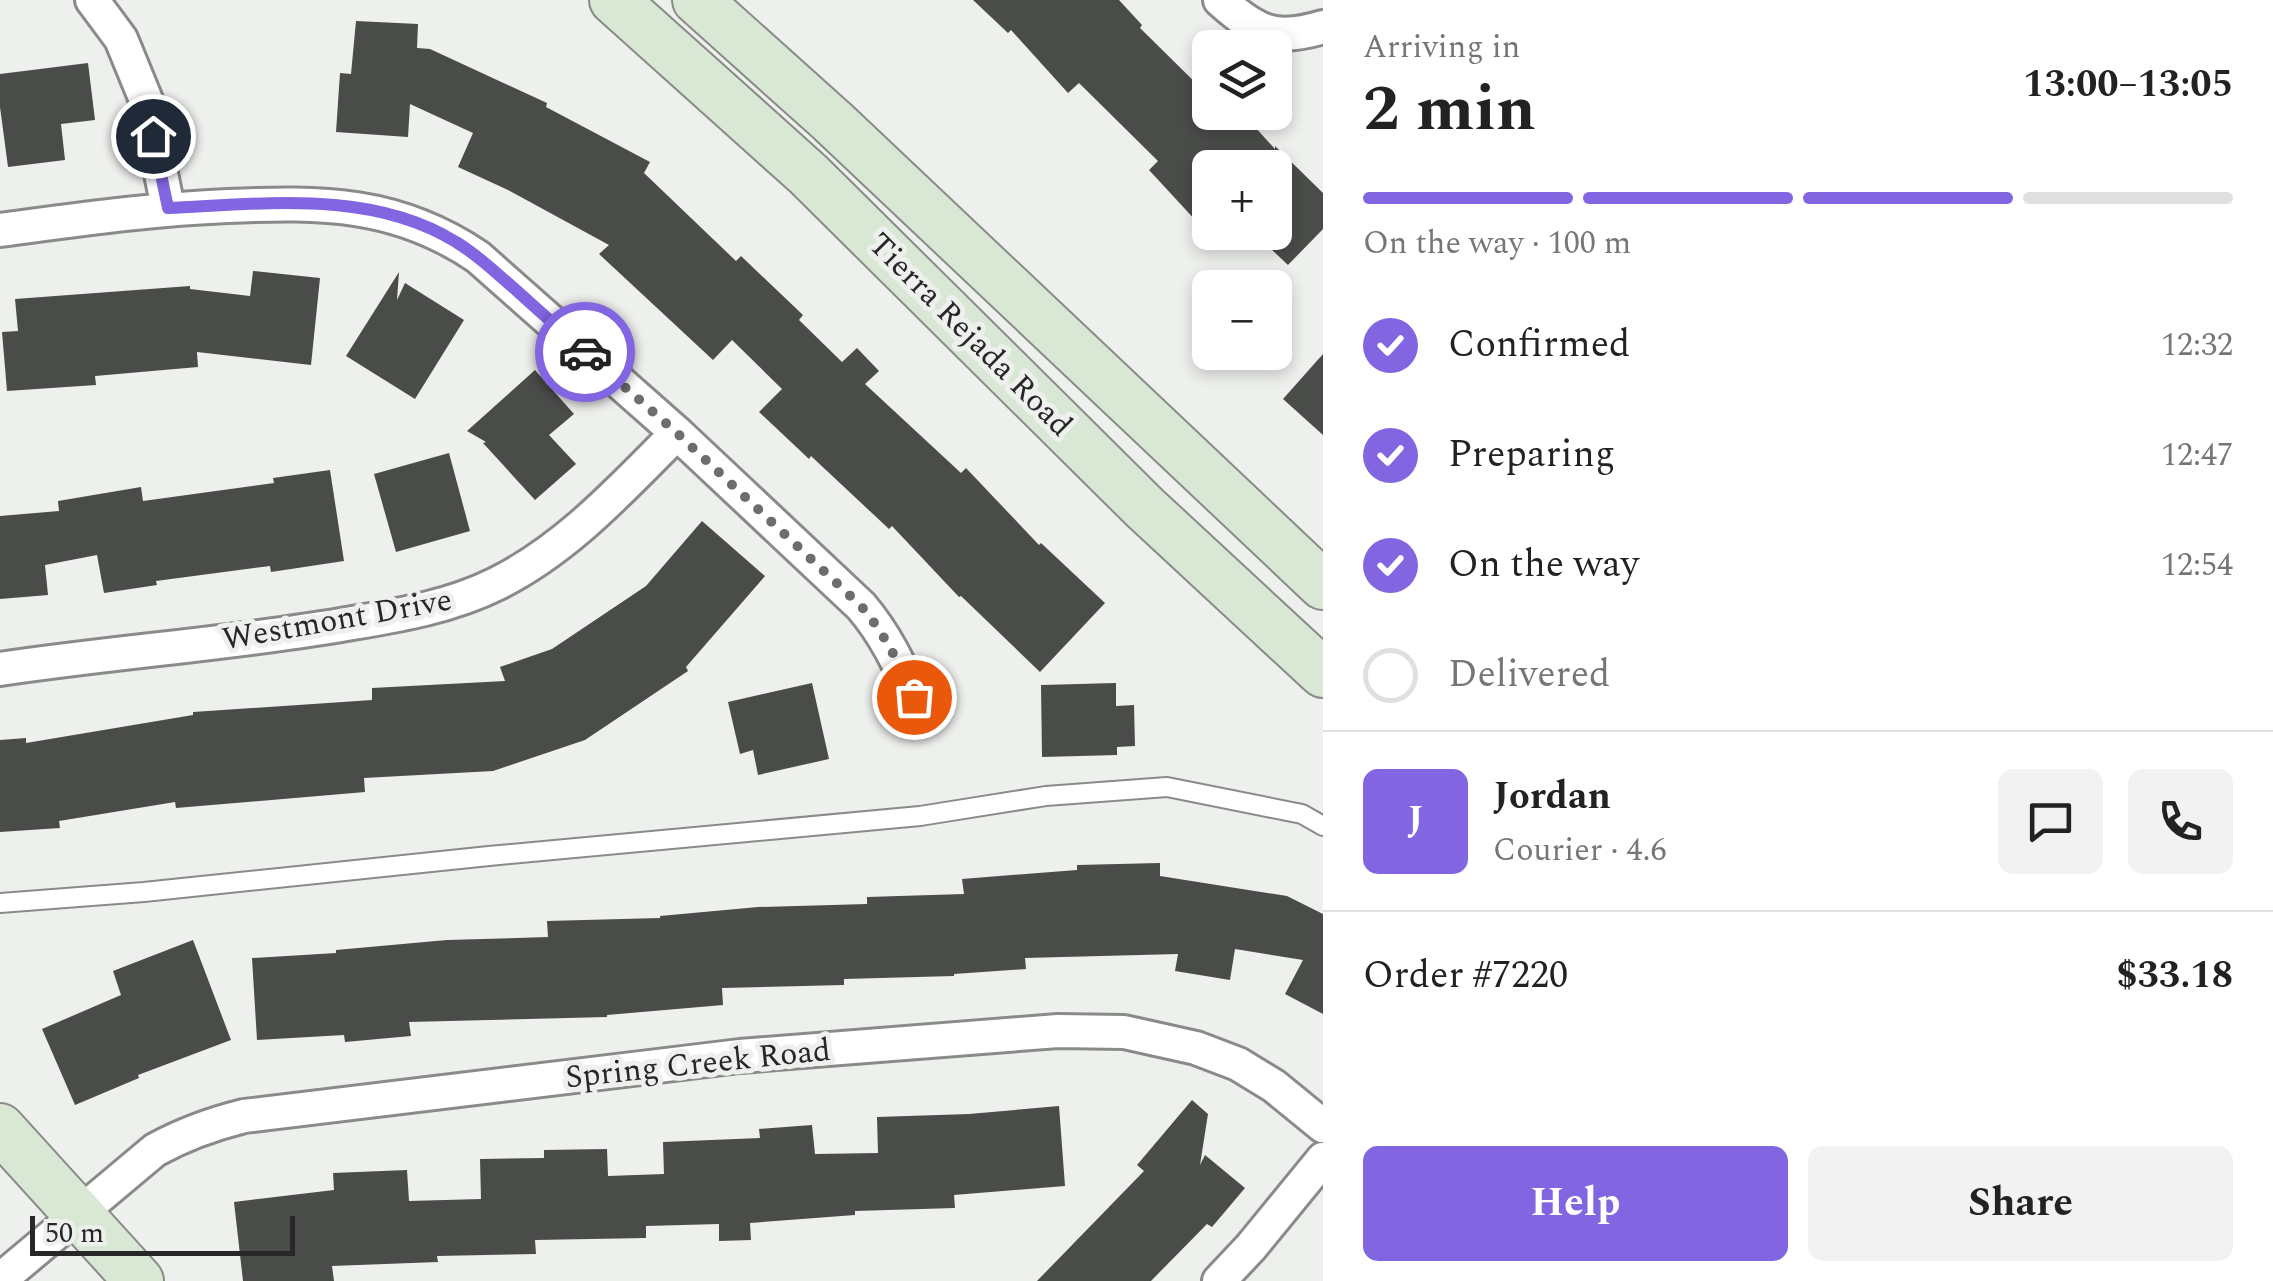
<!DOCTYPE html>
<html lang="en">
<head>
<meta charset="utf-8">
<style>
  :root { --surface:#fff; --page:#f2f2f2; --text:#222; --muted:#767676; --line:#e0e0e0; --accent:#8266e1 }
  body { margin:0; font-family:Spectral,serif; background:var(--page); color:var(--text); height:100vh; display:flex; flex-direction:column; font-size:38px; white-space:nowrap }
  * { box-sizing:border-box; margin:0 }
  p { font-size:32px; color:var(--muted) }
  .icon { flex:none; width:55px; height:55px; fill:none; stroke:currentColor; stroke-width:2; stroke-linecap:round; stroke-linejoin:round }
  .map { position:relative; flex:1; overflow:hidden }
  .panel { display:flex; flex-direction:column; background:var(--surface); width:950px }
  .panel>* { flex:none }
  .buttons { position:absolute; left:1192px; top:30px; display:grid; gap:20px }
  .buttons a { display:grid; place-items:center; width:100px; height:100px; border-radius:15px; background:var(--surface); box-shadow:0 5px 15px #0003; font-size:50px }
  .scale { position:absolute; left:30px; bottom:25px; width:265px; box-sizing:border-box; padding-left:10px; border:5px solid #262726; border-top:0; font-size:28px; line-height:35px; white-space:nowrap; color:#262726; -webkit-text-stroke:8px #eef0ed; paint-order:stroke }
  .pin { position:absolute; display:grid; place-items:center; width:85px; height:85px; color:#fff; margin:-42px; border:5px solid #fff; border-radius:50%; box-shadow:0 2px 10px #0007 }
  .courier { position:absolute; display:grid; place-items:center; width:100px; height:100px; margin:-50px; border:8px solid #8266e1; border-radius:50%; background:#fff; color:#222; box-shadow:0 2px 12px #0007 }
  .overview em { font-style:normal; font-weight:700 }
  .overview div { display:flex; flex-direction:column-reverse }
  .overview { display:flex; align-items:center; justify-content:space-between; height:170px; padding:0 40px }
  h1 { font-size:65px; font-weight:700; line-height:75px }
  .bar { display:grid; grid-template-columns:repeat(4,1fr); gap:15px 10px; align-content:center; height:120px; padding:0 40px }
  .bar i { height:12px; border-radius:8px; background:var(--line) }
  .bar .on { background:var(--accent) }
  .bar p { grid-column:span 4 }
  .line { display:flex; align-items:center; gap:25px; padding:0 40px; border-top:2px solid var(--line) }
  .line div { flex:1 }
  .round { display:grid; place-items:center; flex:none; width:105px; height:105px; border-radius:15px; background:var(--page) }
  ol { padding:0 40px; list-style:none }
  li { display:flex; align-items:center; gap:30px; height:110px }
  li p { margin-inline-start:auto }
  li .icon { padding:10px; border-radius:50%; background:var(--accent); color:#fff; stroke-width:4 }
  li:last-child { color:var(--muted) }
  li i { width:55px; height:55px; border:5px solid var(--line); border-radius:50% }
  .action { display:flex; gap:20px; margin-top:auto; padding:20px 40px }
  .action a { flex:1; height:115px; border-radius:15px; background:var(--accent); color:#fff; font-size:40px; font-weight:700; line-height:115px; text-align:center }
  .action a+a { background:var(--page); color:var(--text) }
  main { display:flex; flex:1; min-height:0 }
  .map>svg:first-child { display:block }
</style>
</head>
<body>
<main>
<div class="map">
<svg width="1323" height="1281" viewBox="0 0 1323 1281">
  <rect width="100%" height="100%" fill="#eef0ed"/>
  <path fill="#4a4c4a" d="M973,0h146l23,25 -2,3 70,69v15h16l10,10 8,-7 31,34v-3l48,47v36l-35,36 -35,-33h22v-64h-65v68l-61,-66 9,-9 -79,-78 -11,10 -57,-63 -3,3z
    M356,21l62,3 -1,24 13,1 117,54 -1,4 104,55 -6,11 92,88 5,-5 62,59 -4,5 43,42 15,-14 22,23 -14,13 96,89 5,-5 73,77 2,-2 64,60 -65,69 -79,-76 -2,1 -67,-71 -3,3 -78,-73 -2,3 -50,-47 23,-23 -50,-49 -19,20 -114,-106 10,-9 -101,-55 -50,-23 15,-34 -63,-29 -2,33 -72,-5 4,-59 11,1z
    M88,63l7,57 -34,4 4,36 -57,7 -8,-60v-33z
    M253,271l67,7 -9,87 -114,-13 1,15 -103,9 1,9 -89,6 -5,-59 16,-1 -3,-32 175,-13v3l60,7z
    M399,272l-2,28 8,-17 59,37 -49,79 -69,-43z
    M1323,354v81l-40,-36z
    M535,370l39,44 -25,21 27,29 -41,36 -52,-57 3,-1 -19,-11z
    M449,453l21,78 -74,21 -22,-78z
    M330,470l14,91 -73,11 -1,-6 -114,15 1,4 -53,8 -7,-38 -52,10 3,30 -48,4v-83l59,-5 -1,-10 83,-14 2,14 131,-18 -1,-5z
    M702,521l63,55 -79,91 2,4 -103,69 -92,31 -129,7 1,14 -189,16 -1,-6 -116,19 1,7 -60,4v-92l26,-2v5l167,-28v-3l179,-12v-12l133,-7 -5,-14 52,-18 94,-63z
    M812,683l17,76 -71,16 -5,-25 -13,4 -12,-52z
    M1116,683v23l18,-1 1,41 -18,1v8l-75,2 -1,-72z
    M1160,863v13l127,20 36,18v100l-38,-20 18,-34 -68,-11 -5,31 -55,-9 3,-17 -153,4 1,11 -72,5v2l-110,3v6l-122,3 1,17 -116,10v2l-198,5 2,14 -66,6 -1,-7 -87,5 -5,-82 84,-5v-3l111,-10 101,-3 -1,-16 113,-3v-2l98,-9 109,-3v-7l97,-3 -2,-15 115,-9v-5z
    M193,940l38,100 -93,35 1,3 -64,27 -33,-76 79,-34 -8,-24z
    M1192,1100l16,14 -8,51 5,-10 40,33 -33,39 -5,-3 -56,57h-114l107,-110 -7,-6z
    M1059,1106l6,80 -111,9 1,13 -100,3v4l-105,8 1,17 -32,1v-17l-73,2v12l-111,2 1,14 -99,2 1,6 -106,4 2,15h-91l-9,-79 100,-12 -1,-17 74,-3 2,31 72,-2 -1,-40 64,-1v-8l63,-1 1,27 56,-2 -1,-32 97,-4 -1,-9 53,-4 3,29 63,-1 -1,-36 92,-3z"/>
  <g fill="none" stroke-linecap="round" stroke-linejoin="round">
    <defs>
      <path id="lane" d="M0,903l144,-11 345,-36 431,-40 126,-20 121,-9 135,27 21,12"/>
      <path id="street" d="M92,0l29,39 25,61 22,108
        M1220,0c36,32 55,42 103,27
        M0,230c76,-10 152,-21 228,-24 94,-4 169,-4 250,51l199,176 184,173c24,28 38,58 53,91
        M0,669c113,-17 228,-25 341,-44 52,-9 107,-17 155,-41 71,-35 125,-95 181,-151
        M0,1280l155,-130c29,-16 57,-26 89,-34l496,-60 318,-25 66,1 72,16 42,16 36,22 49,40
        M1219,1281l32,-34 72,-88"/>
      <path id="secondary" d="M614,0l194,174 337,334 178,165
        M697,0l135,121 491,464
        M0,1128l139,153"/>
    </defs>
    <use href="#lane" stroke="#888b88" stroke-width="22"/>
    <use href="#street" stroke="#888b88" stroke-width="38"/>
    <use href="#secondary" stroke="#888b88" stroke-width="52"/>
    <use href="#lane" stroke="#fff" stroke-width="18"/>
    <use href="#street" stroke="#fff" stroke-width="32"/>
    <use href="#secondary" stroke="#d8e8d5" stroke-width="48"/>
  </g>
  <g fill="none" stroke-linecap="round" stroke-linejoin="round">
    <path stroke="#6c6d6c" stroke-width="10" stroke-dasharray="0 18" d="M585,352l92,81 184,173c24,28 38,58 53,91"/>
    <path stroke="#8266e1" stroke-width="12" d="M153,136l15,72c94,-4 203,-19 288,34 22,13 40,31 60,48 23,21 46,41 69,62"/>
  </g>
  <g text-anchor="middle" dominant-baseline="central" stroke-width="10" stroke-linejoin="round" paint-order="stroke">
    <g font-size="32" fill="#262726" stroke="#eef0ed">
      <text transform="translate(970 335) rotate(45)">Tierra Rejada Road</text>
      <text transform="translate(337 620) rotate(-10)">Westmont Drive</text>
      <text transform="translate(698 1064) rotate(-6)">Spring Creek Road</text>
    </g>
  </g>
</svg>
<div class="buttons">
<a><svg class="icon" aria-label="layers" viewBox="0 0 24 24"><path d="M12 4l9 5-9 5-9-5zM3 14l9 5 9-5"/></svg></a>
<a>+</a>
<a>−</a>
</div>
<div class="scale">50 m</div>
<div class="pin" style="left:914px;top:697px;background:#ea580c"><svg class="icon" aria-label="bag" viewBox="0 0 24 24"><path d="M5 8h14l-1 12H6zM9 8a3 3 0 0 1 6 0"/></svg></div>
<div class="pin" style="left:153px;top:136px;background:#1f2937"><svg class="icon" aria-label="home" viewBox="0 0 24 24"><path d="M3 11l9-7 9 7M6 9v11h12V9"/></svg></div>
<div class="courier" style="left:585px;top:352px"><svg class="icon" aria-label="car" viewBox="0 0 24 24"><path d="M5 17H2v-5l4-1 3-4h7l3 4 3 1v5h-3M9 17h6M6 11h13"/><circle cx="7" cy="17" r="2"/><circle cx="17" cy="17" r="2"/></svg></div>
</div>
<section class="panel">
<div class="overview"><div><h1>2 min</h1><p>Arriving in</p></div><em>13:00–13:05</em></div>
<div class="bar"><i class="on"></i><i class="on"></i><i class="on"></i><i></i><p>On the way · 100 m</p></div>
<ol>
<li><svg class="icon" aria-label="check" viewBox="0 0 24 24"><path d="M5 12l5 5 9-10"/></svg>Confirmed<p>12:32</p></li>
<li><svg class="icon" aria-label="check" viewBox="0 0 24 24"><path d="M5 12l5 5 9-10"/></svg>Preparing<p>12:47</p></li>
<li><svg class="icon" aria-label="check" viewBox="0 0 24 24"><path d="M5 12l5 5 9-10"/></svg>On the way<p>12:54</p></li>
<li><i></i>Delivered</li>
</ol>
<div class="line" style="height:180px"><b class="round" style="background:var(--accent);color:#fff">J</b><div><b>Jordan</b><p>Courier · 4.6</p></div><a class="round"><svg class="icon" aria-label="chat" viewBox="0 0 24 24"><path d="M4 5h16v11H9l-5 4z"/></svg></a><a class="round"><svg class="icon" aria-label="phone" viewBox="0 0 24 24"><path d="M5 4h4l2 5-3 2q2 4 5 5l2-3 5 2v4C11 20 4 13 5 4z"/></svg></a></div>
<div class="line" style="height:130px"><div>Order #7220</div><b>$33.18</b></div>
<div class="action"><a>Help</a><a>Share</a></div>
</section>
</main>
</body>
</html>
